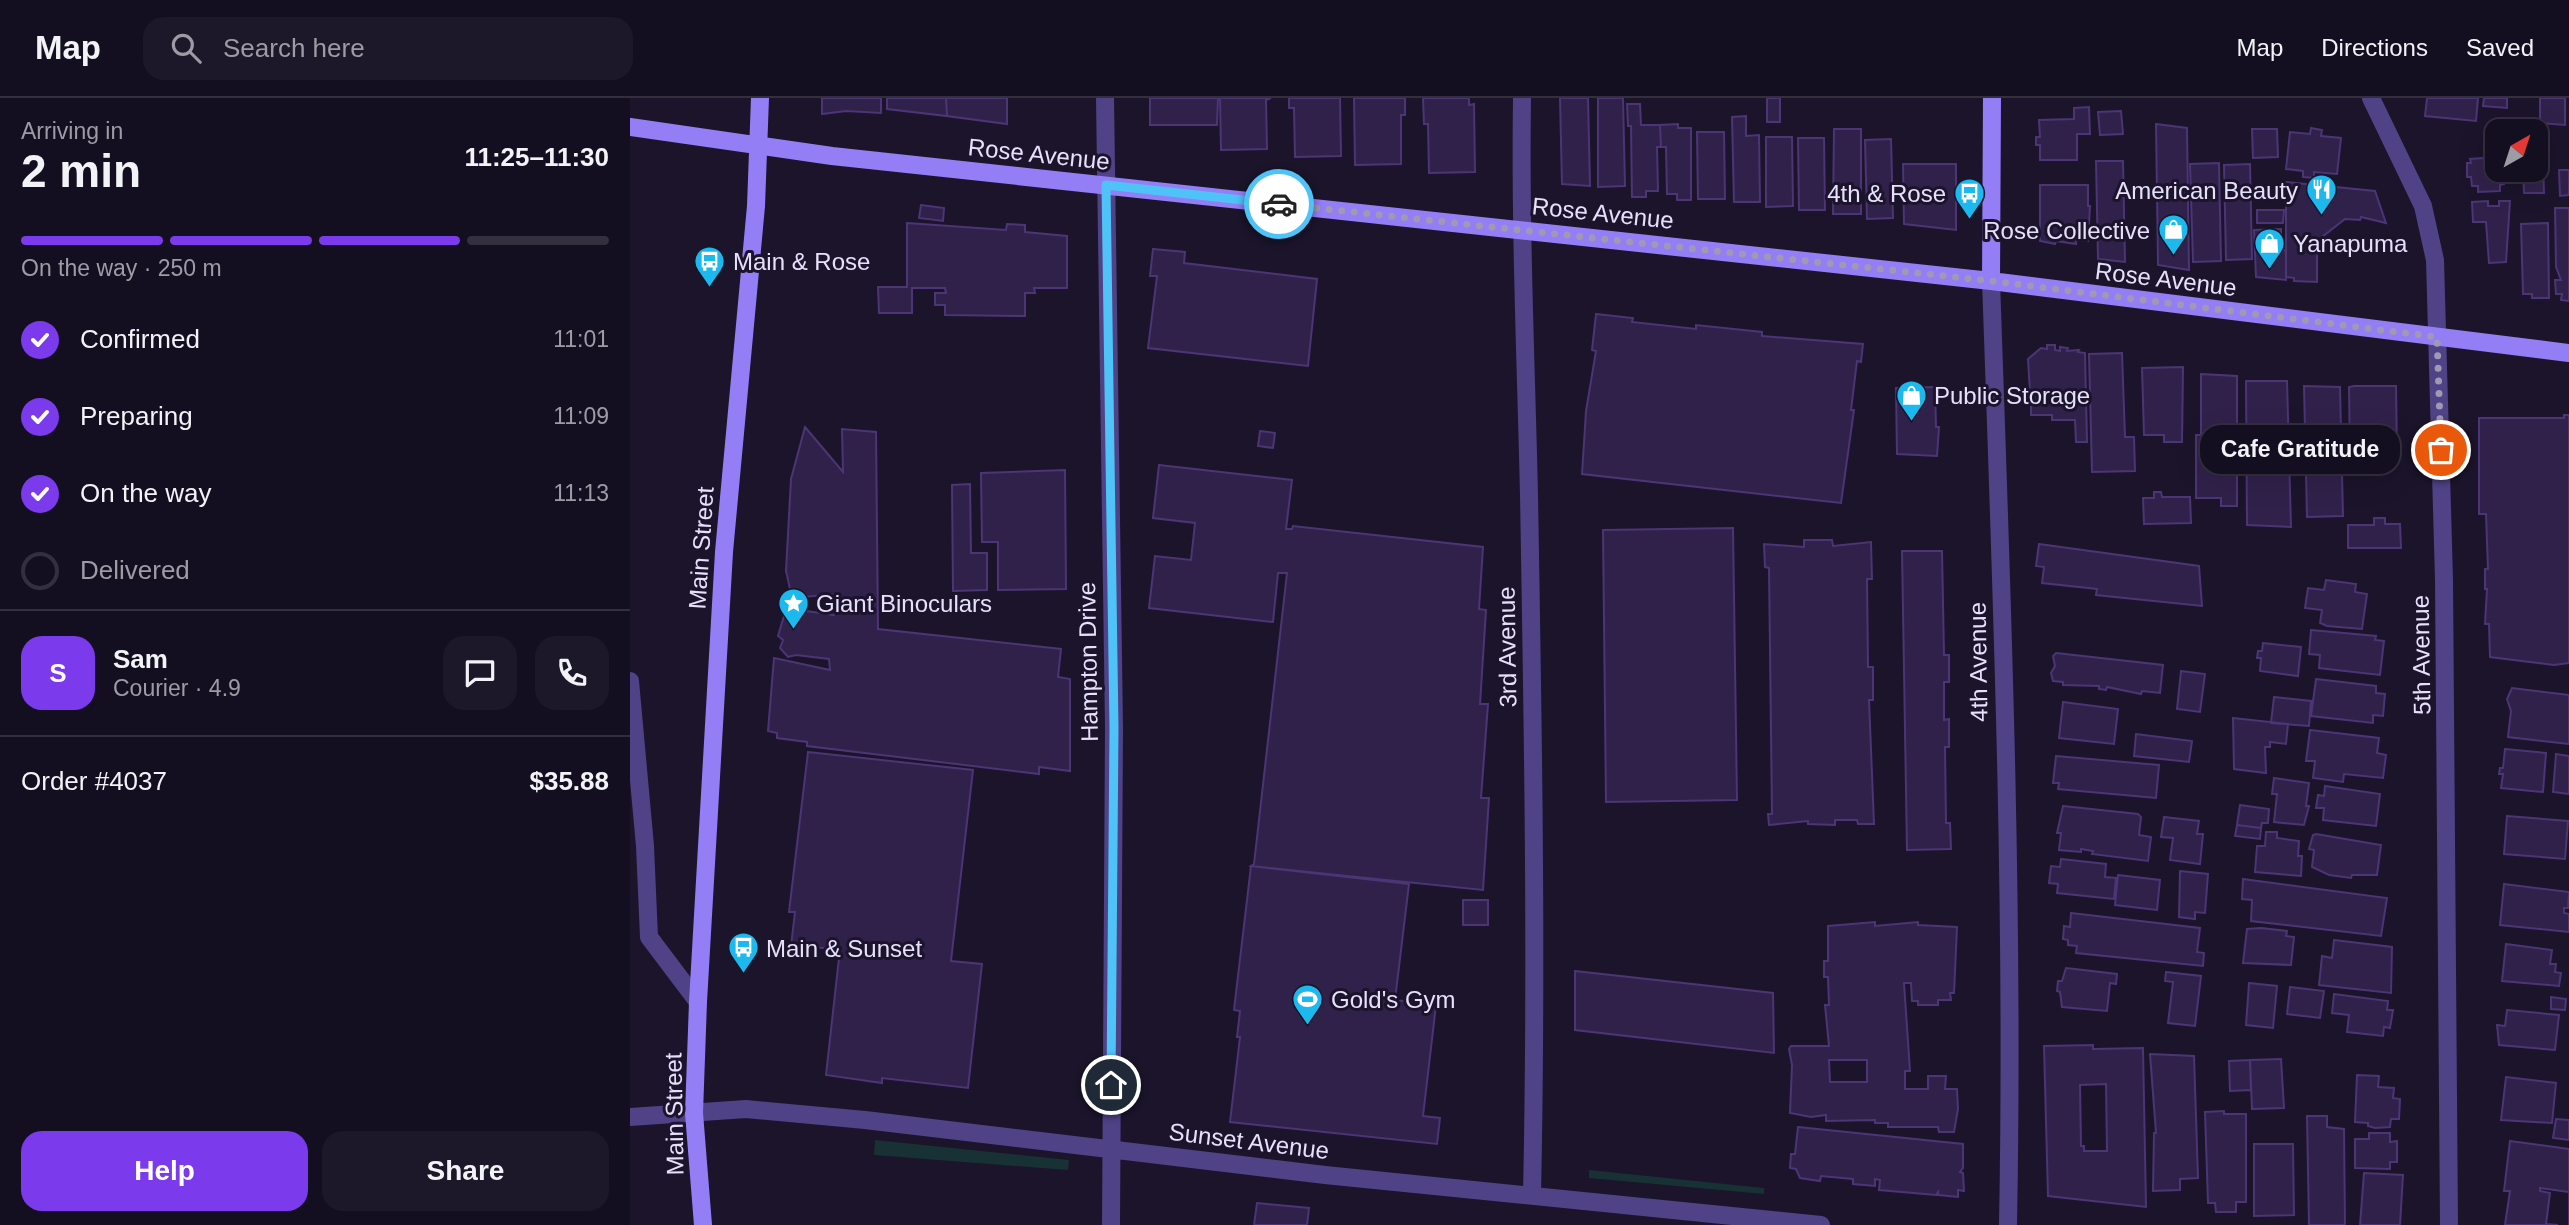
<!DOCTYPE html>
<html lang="en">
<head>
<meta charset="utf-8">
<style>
  :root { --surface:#140f20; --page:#1d1829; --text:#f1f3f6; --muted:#9d9ca5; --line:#332f3e; --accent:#7c3aed }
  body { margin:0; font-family:Arial,sans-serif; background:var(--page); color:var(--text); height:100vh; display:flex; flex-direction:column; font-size:26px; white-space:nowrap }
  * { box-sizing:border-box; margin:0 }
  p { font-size:23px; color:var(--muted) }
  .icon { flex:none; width:38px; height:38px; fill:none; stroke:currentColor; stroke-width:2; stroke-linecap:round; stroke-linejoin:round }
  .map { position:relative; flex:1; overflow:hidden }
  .details { display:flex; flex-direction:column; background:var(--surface); width:630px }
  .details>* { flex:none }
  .needle { width:46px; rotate:39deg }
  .controls { position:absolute; left:1855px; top:21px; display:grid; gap:14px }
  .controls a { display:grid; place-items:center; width:63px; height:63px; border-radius:14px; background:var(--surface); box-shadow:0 7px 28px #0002,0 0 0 2px var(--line); font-size:35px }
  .pin { position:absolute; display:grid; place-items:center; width:60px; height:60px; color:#fff; margin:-30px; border:4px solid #fff; border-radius:50%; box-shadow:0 2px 7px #0007 }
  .courier { position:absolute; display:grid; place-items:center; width:70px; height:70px; margin:-35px; border:5px solid #4fc3f7; border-radius:50%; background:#fff; color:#222; box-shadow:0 2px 9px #0007 }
  .bubble { position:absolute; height:49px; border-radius:21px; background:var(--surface); box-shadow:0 7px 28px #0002,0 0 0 2px var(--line); font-size:23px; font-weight:700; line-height:49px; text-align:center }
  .overview em { font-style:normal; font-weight:700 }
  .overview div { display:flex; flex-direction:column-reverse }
  .overview { display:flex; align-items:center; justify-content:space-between; height:119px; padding:0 21px }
  h1 { font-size:46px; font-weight:700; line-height:52px }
  .bar { display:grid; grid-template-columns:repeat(4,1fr); gap:10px 7px; align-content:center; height:84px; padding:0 21px }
  .bar i { height:9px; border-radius:5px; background:var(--line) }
  .bar .current { background:var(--accent) }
  .bar p { grid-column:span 4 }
  .line { display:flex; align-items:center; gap:18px; padding:0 21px; border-top:2px solid var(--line) }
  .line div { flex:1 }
  .round { display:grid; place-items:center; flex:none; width:74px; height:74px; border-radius:21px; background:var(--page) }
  ol { padding:0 21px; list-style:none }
  li { display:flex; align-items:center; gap:21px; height:77px }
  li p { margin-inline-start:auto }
  li .icon { padding:7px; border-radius:50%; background:var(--accent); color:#fff; stroke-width:4 }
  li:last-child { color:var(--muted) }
  li i { width:38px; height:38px; border:4px solid var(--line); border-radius:50% }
  .cta { display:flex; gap:14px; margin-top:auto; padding:14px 21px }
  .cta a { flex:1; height:80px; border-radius:21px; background:var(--accent); color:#fff; font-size:28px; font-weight:700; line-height:80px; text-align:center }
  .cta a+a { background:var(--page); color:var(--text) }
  header { display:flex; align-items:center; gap:42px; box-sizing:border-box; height:98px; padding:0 35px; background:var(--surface); border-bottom:2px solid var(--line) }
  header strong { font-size:33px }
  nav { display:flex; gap:38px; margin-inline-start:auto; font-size:24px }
  .search { width:490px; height:63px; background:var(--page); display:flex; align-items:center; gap:18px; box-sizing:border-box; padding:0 24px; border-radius:21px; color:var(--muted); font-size:26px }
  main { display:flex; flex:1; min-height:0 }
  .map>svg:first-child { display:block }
</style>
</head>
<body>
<header>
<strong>Map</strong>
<div class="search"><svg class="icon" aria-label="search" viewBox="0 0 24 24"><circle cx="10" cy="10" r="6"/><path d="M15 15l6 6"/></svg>Search here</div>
<nav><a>Map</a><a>Directions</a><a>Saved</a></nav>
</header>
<main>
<section class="details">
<div class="overview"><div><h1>2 min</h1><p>Arriving in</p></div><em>11:25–11:30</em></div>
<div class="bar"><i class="current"></i><i class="current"></i><i class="current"></i><i></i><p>On the way · 250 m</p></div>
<ol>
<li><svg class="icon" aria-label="check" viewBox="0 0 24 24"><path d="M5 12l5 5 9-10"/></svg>Confirmed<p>11:01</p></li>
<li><svg class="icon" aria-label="check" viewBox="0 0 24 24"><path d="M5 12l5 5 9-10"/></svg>Preparing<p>11:09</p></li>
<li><svg class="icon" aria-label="check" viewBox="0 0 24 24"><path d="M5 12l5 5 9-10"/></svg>On the way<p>11:13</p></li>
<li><i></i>Delivered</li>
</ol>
<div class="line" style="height:126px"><b class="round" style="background:var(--accent);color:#fff">S</b><div><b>Sam</b><p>Courier · 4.9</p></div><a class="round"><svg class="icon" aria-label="chat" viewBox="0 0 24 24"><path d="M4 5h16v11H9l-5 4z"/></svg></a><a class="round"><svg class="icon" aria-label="phone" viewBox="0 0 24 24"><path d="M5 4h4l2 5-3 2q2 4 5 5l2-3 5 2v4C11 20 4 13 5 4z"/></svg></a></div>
<div class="line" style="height:91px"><div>Order #4037</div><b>$35.88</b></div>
<div class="cta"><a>Help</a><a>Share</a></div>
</section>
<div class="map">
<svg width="1939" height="1127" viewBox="0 0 1939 1127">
  <rect width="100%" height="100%" fill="#1b142b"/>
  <path fill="#173134" d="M245,1042l194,20 -1,10 -194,-15z
    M959,1072l175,18v6l-175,-16z"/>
  <path fill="#30214a" stroke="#4b3575" stroke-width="2" fill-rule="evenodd" d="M192,0h59v15l-35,-2 -24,3z
    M257,0h59l1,18 -60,-7z
    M316,0h61v26l-60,-8z
    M520,0h68l-1,27h-67z
    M590,0h51l-5,2 1,49 -46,1z
    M659,0h51l1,58 -46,1 -1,-49h-5z
    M724,0h51v17h-4v49l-46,1z
    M793,0h46v7l5,-1 1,68 -46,1 -1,-49h-4z
    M930,0h28l2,88 -28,-2z
    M968,0h25l2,88 -27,1z
    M1137,0h13v24h-13z
    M1797,0h51l-2,23 -51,-5z
    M1854,0h23v10l-24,-2z
    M1910,0h25v27l-25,-2z
    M997,6h13l1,21h19l1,22h-4l1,44h-12v6h-14l-1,-71h-3z
    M1459,9l1,27h-13v26h-37v-15h-4v-8h4l-1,-17 35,-1v-11z
    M1491,13l2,23 -23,1 -2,-23z
    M1116,18v20l13,-1 1,67h-26l-2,-85z
    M1048,26v4h13v72h-14v-6h-10l-1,-47h-5l-1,-22z
    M1526,26l31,4 2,142 -31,-5z
    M1681,30l11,2 -1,6 20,2 -4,36 -23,-2v6l-11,-1v-6l-17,-2 4,-37 20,2z
    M1204,31h27v85h-28z
    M1622,31h25l1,28 -25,1z
    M1067,34h27l1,67h-27z
    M1136,39h26l1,69 -27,1z
    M1168,40h26l1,72h-26z
    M1261,41l2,79 -26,1 -2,-79z
    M1867,59v13h6l1,14 -4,1v6l-22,1v-6h-6l-1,-9h-4v-14h4l-1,-4z
    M1466,63h27l2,101 -27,-3z
    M1589,65l2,98 -28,1 -3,-98z
    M1273,66h53v66l-52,-6z
    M1620,66l2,95 -26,1 -2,-95z
    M1906,68h7l1,27h-20l-1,-23h13z
    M1929,72h10v25l-9,1z
    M1656,84l89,9 11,32 -25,-6 -1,3 -15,-1 -28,22v41l-23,-1v-3l-8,-1z
    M1410,87h48v21h2l-2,35h-12v3l-20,-3 -1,3 -15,-3z
    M1858,103v5h11v-5h11l-4,61 -17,1 -3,-41h-13l-1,-20z
    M291,107l23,3 -1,13 -24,-3z
    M1925,110h14v93l-8,-1 1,-6h-6l-1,-14h6l-5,-13z
    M1627,112h27l-1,13h-26z
    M277,125l99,7 1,-6 18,1v7l42,4v52h-33l1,5h-10v23l-80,-1v-10h-10v-12h11l-1,-5h-33v25h-33l-1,-26h29z
    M1918,125l1,75h-17v-4h-9l-2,-70z
    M1651,131v20l5,2v29l-30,-3 -2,-47z
    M523,151l32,3 -1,11 133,16 -9,87 -160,-18 9,-72h-7z
    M966,216l37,4 -1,4 64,7v-4l66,7v4l101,8 -2,18 -4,-1 -6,49h3l-13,93 -259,-29 4,-63 10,-60 -4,-1z
    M1417,247h8v5l5,1v-4l8,1 -1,3 12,-1 -1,2 7,1 2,89h-11l-1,-22h-23v-5h-21v-10h-3v-12h2l-2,-34 13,-11 6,1z
    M1492,255l3,84h9l1,34 -43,1 -3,-118z
    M1553,269l-1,75h-18v-7h-20l-2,-67z
    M1571,276l36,2v130h-16v-8h-25v-63h5z
    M1616,283h41l4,146 -44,-2z
    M1674,288l36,1 3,129 -36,1z
    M1724,288h42l1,71h-18v-14h-11v15h-18l-1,-71z
    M1305,289l1,40h3l-2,29 -40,-2 -1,-66z
    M1934,317h5v248l-15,2 -64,-8 -1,-33h-4l2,-35h-2v-20h3l-2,-55h-7v-96h85z
    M175,329l38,45 -1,-43 34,3 2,197 183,20 -3,28 12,2v92l-31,-4v7l-232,-28v-4l-30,-4v-5l-9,-2 6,-73 56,12 -1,-11 -33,-4 -8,2 -8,-9 3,-8 -5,-4 6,-20 9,-7 41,6 2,-21 -44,4 -6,-27 5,-92z
    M630,333l15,2 -2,15 -15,-2z
    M529,367l133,15 -6,49h6l1,-3 190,21 -4,62 7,1 -6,94h8l-7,94h8l-6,92 -232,-24 3,-2 33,-291h-9l-5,49 -124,-14 6,-52 36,4 4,-37 -42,-5z
    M435,372l1,119 -68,1v-48h-16l-1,-69z
    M340,386l1,69h16v37l-34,1 -1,-106z
    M1524,394h7l1,5h28l1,26 -47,1 -1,-26h11z
    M1744,420h11v6h15l1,24h-53v-23h26z
    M1103,430l4,272 -131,2 -3,-272z
    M1174,442h28l1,6 38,-4 1,37h-5l1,88h5v33h-4l5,124h-16l-1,-4h-22v5l-27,-1v-3l-39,4 -1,-11h4l-3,-246 -4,-1 -1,-23 40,3z
    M1409,446l160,22 3,40 -106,-11 1,-6 -55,-6 2,-16 -8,-1z
    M1272,453h40l2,104h5v27h-5v38l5,-1v28h-4l1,76h4l1,26 -44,1z
    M1696,482l30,4 -1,8 12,2 -5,35 -35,-3 -7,-3 2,-13 -17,-2 3,-20 16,2z
    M1681,532l65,6 -1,4 9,1 -4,34 -61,-7 1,-13 -11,-1z
    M1633,545l38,4 -3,29 -38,-5 1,-13h-4l1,-7h4z
    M1426,555l107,12 -3,28 -18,-2 -1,3 -34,-7 -1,3 -7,-1v-3l-36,-1v-3l-10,-1 -2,-8 4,-7 -2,-10z
    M1551,573l24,3 -5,38 -23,-3z
    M1686,581l60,7v7l9,1 -2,22 -10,-1v8l-62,-7z
    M1882,590l57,7v49l-61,-7 3,-26 -4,-12z
    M1644,599l37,4 -2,25 -38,-3z
    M1433,604l55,7 -4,35 -55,-6z
    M1603,620l55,6 -2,20 -16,-2v5h-5l1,26 -32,-4z
    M1680,632l69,8 -2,15 9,2 -3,23 -39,-4 -1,8 -30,-4 2,-17h-9z
    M1506,636l56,7 -3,21 -55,-6z
    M1875,651l41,4 -3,39 -42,-4 2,-14h-4l1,-6h3z
    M178,654l165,18 -22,191 31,3 -14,124 -86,-10v5l-56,-8 14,-126 -49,-3 4,-34h-6z
    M1926,656l13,2v38l-16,-2z
    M1426,658l103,9 -3,33 -98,-9 1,-6h-6z
    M1644,680l35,5 -3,23h3l-5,19 -30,-3 3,-28h-5z
    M1695,688l55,8 -4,32 -53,-6 1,-12h-8l2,-13 6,1z
    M1610,707l29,4 -1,14h-6l-1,5 -24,-3z
    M1433,708l75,8 3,3 -2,18 12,2 -3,24 -56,-7 1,-3 -12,-2v3l-22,-2 2,-17h-4z
    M1877,718l61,5 -3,38 -61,-5z
    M1534,719l35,4 -2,13h6l-3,30 -30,-4 3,-22 -12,-1z
    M1607,727l24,3 -1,11 -25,-3z
    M1636,734h11v6l22,3 -1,15h4l-1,20 -46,-4 2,-26h8z
    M1686,736l65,11 -4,30h-25l-1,3 -22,-3 -17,-8 2,-17 -5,-1 4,-14z
    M1431,761l45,5 -1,13 11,1 -2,21 -57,-6 1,-9 -9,-1 2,-17 9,1z
    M621,768l158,18 -14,116 41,5 -13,111 17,2 -3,26 -207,-22 10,-85h-3l3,-26 -6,-1z
    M1550,773l28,3 -3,39 -10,-1v7l-16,-2z
    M1488,777l42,5 -3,30 -42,-5z
    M1613,781l144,19 -6,38 -130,-15 1,-21 -10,-1z
    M1874,786l65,8 -1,16h-4v5l5,1v18l-69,-7z
    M833,802h25v25h-25z
    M1441,815l129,15 -3,24 7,1 -1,13 -127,-13 1,-7 -9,-1v-5l-5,-1 1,-13 6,1z
    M1245,824v4l43,-4v3l39,2 -3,66h-4l1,7h-13v5h-20v-4h-6l-1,-18h-7l6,88h-5v18h23v-13h18l-1,13h12l1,20 -4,23h-15l-1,-5h-50v-4h-13v-3l-49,1v-6l-15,2 -21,-4 2,-48 -3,-16 2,-3h38l-4,-41h4l-1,-28h-4v-16h4v-35zM1199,962h38v22h-37z
    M1631,830l26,3 -1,5 8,1 -3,28 -48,-2 4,-34z
    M1704,842l58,7 -1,46 -72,-8 3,-29 10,2z
    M1876,846l46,6 -2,14h6l-1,8 6,1 -2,13 -57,-5z
    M1436,870l51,6 -1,10 -6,-1 -3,28 -45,-4 -2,-15 -3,-1 1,-10h4z
    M945,873l198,22 1,60 -199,-23z
    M1536,874l35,4 -6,50 -27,-3 5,-41 -8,-1z
    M1619,885l28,3 -4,42 -27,-3z
    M1660,889l34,4 -4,27 -33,-4z
    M1704,896l54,7 -1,9h6l-3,18 -6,-1 -1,9 -36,-4 2,-17 -17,-2z
    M1921,899l15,2 -1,11 -14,-1z
    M1877,912l52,5 -4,35 -56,-5 -2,-20 8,1z
    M1463,947v4l50,-1 3,159 -98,-11 -4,-150zM1476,986l1,67h-23v-5h-3l-1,-61z
    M1520,956l44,2 4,122 -18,1v11l-27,1 1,-58h2z
    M1651,961l3,49 -32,1 -2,-49z
    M1620,962l1,30 -21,1 -1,-30z
    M1727,977l22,1 -1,11 16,1 -1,10 7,1 -1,20h-8l-1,8 -15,1 -7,-2v-3l-13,-1z
    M1876,979l50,6 -4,40 -51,-3z
    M1594,1013v3h22v88h-10v10h-20l-1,-9h-7l-3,-91z
    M1677,1018h20v11l17,2 1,96h-36z
    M1926,1021l13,1v20l-16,-2z
    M1168,1029l165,17v24l-3,4 3,1 1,18 -6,-1v7l-20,-2v-3l-2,3 -57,-5 1,-10 -5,-1v7l-22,-2v-5l-32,-3 -1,5 -20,-3 -4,-9 -6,-1 1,-14h4z
    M1739,1035h21v9l7,-1v21h-7v7l-35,-1v-29h14z
    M1880,1043l59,8v76v-33l-29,-4v3l10,2 -4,31 12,1h-53l5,-34h-6z
    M1624,1046h39l1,71 -40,1z
    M1734,1075l39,2 -3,50h-40z
    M627,1105l52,5 -2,17h-53z"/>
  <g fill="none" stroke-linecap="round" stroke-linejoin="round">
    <path stroke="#4f4286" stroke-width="18" d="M475,0l9,630 -3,497
      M892,0c-2,133 4,264 7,397 4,233 8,466 3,700
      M1741,0l52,108 12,54 9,320 5,645
      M1361,183c11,314 23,630 17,944
      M0,583l15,165 4,91 49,65
      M0,1019l116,-8 119,11 460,55 496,50"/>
    <path stroke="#937ef5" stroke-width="18" d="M0,29l202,29 1159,125 578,72
      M1361,183l1,-183
      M73,1127l-9,-112 4,-111 26,-450 32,-346 4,-108"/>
  </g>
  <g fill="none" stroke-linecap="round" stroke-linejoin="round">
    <path stroke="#a099b4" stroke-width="7" stroke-dasharray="0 12.6" d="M649,106l713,77 445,56 4,113"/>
    <path stroke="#4fc3f7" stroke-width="9" d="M481,987l3,-357 -8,-543 173,19"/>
  </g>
  <defs>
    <symbol id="restaurant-pin" viewBox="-11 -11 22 30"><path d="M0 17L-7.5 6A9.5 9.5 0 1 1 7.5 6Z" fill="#1bb9ee" stroke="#1b142b"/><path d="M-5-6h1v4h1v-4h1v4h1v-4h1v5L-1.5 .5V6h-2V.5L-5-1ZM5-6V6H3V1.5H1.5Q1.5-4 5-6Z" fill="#fff"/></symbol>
    <symbol id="bus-pin" viewBox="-11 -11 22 30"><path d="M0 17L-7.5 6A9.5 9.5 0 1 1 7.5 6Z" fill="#1bb9ee" stroke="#1b142b"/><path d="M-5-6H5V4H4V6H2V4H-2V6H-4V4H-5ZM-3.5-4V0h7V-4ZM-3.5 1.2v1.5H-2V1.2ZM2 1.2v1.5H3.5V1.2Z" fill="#fff"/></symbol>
    <symbol id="shop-pin" viewBox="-11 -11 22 30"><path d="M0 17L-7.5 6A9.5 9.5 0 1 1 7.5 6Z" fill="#1bb9ee" stroke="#1b142b"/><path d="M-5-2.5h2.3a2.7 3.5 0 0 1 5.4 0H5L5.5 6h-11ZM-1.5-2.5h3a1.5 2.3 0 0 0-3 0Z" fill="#fff"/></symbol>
    <symbol id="sight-pin" viewBox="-11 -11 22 30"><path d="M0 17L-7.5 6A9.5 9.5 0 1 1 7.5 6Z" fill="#1bb9ee" stroke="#1b142b"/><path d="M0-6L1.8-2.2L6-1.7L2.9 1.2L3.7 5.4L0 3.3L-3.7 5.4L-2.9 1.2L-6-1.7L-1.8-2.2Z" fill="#fff"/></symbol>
    <symbol id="stadium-pin" viewBox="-11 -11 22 30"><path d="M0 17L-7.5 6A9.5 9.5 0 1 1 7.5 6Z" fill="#1bb9ee" stroke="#1b142b"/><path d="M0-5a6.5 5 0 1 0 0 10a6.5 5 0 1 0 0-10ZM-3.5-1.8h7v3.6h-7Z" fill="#fff"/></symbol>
  </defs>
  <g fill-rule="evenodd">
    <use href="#restaurant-pin" x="1674" y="74" width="35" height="47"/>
    <use href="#bus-pin" x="1322" y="78" width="35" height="47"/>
    <use href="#shop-pin" x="1526" y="114" width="35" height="47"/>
    <use href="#shop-pin" x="1622" y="128" width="35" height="47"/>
    <use href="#bus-pin" x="62" y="146" width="35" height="47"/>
    <use href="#shop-pin" x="1264" y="280" width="35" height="47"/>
    <use href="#sight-pin" x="146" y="488" width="35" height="47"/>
    <use href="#bus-pin" x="96" y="832" width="35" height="47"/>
    <use href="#stadium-pin" x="660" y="884" width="35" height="47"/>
  </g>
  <g text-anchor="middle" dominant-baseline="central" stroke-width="6" stroke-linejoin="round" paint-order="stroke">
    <g font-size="24" fill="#e7e0fd" stroke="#1b142b">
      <text transform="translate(409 56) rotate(6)">Rose Avenue</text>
      <text transform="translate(973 115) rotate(6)">Rose Avenue</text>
      <text transform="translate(1536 181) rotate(7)">Rose Avenue</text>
      <text transform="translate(71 450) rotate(-86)">Main Street</text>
      <text transform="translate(877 549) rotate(-91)">3rd Avenue</text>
      <text transform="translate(1791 557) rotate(-91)">5th Avenue</text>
      <text transform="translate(458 564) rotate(-91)">Hampton Drive</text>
      <text transform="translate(1348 564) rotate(-91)">4th Avenue</text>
      <text transform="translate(44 1016) rotate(-91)">Main Street</text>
      <text transform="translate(619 1043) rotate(7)">Sunset Avenue</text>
    </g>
    <g font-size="24" fill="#e7e0fd" stroke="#1b142b" text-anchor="start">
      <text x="1668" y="92" text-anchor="end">American Beauty</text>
      <text x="1316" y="95" text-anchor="end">4th &amp; Rose</text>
      <text x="1520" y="132" text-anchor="end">Rose Collective</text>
      <text x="1663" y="145">Yanapuma</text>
      <text x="103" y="163">Main &amp; Rose</text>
      <text x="1304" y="297">Public Storage</text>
      <text x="186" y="505">Giant Binoculars</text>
      <text x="136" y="850">Main &amp; Sunset</text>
      <text x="701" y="901">Gold's Gym</text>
    </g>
  </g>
</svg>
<div class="controls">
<a><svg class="needle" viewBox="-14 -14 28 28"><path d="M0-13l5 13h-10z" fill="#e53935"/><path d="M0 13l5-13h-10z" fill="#9d9ca5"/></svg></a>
</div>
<div class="pin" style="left:1811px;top:352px;background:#ea580c"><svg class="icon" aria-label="bag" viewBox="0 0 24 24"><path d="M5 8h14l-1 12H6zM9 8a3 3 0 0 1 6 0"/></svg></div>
<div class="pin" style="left:481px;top:987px;background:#1f2937"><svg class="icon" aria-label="home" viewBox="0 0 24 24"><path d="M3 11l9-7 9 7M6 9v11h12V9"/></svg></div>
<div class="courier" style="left:649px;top:106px"><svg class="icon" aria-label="car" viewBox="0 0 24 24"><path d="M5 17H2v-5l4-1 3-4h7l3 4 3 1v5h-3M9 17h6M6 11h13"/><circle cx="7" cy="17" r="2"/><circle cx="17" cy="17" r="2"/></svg></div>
<div class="bubble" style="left:1570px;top:327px;width:200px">Cafe Gratitude</div>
</div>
</main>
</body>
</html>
